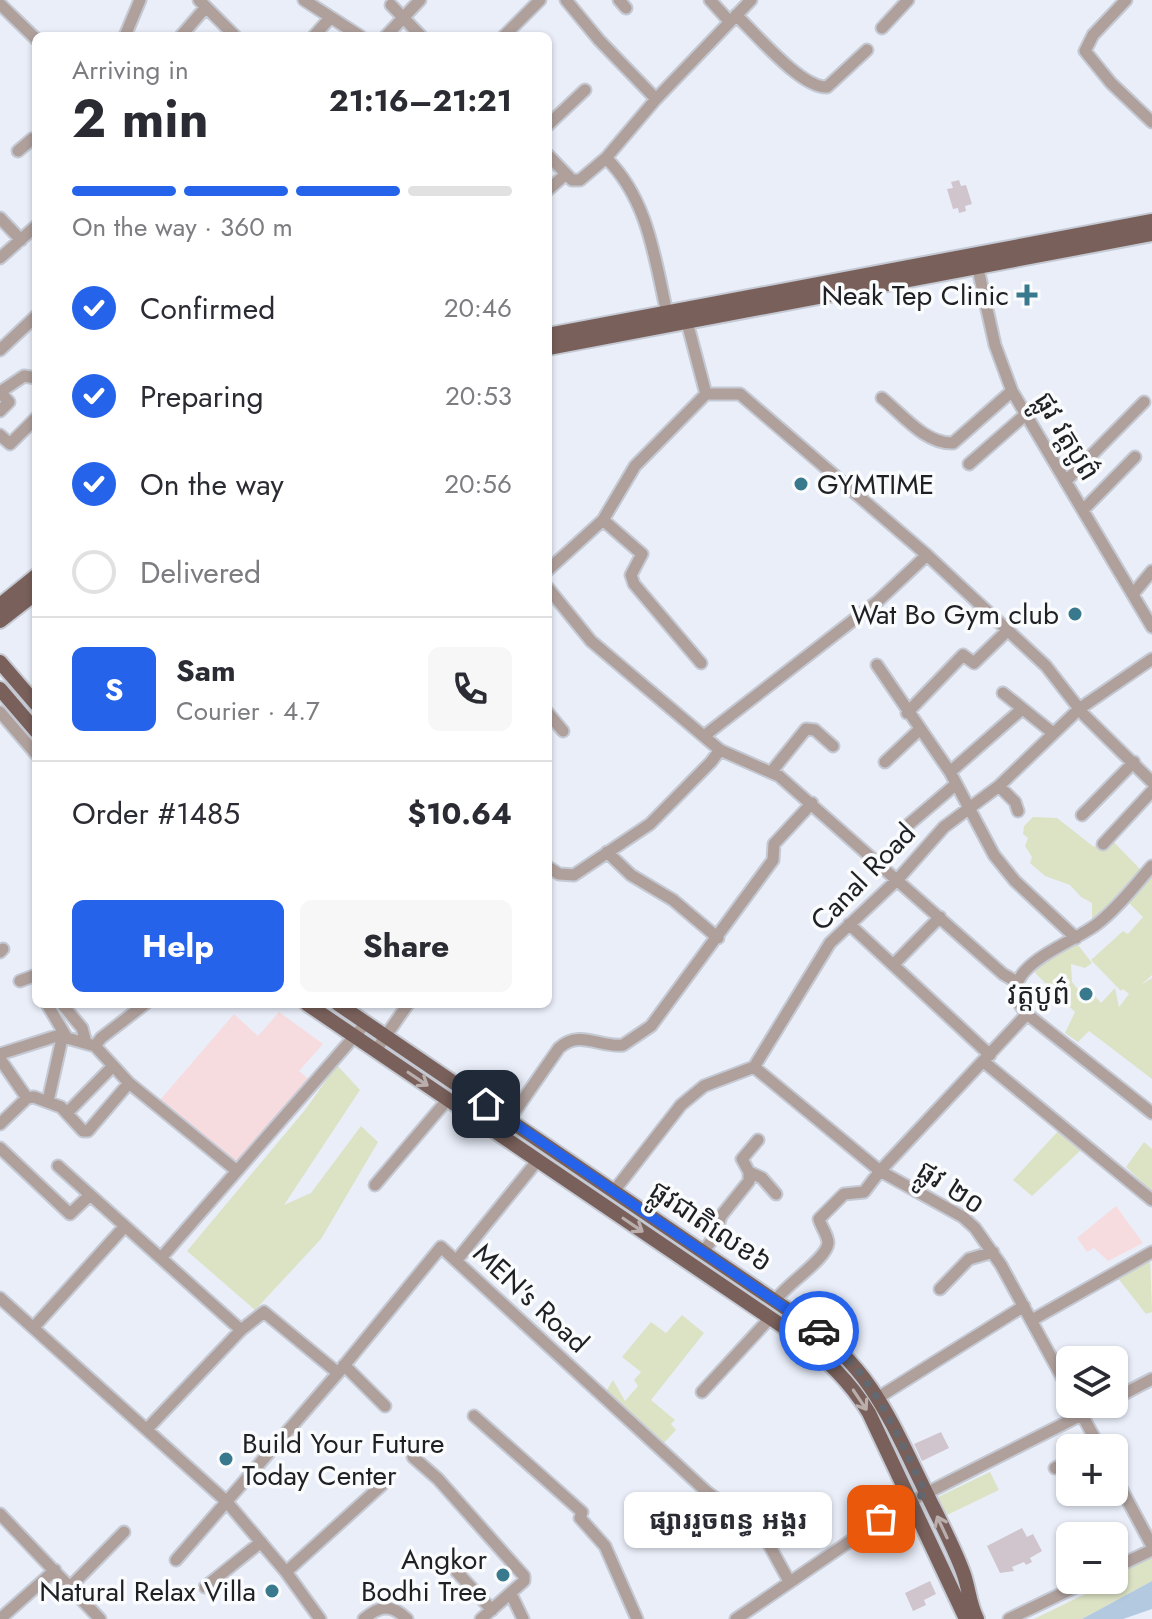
<!DOCTYPE html>
<html lang="en">
<head>
<meta charset="utf-8">
<style>
  :root { --surface:#fff; --page:#f7f7f7; --text:#2b2b33; --muted:#7c7c81; --line:#e1e1e2; --accent:#2563eb }
  body { margin:0; font-family:Jost,"Noto Sans Khmer",sans-serif; background:var(--page); color:var(--text); height:100vh; display:flex; flex-direction:column; font-size:30px; white-space:nowrap }
  * { box-sizing:border-box; margin:0 }
  p { font-size:26px; color:var(--muted) }
  .icon { flex:none; width:44px; height:44px; fill:none; stroke:currentColor; stroke-width:2; stroke-linecap:round; stroke-linejoin:round }
  .map { position:relative; flex:1; overflow:hidden }
  .panel { position:absolute; left:32px; top:32px; width:520px; height:976px; display:flex; flex-direction:column; background:var(--surface); border-radius:12px; box-shadow:0 2px 6px #0004 }
  .panel>* { flex:none }
  .fabs { position:absolute; left:1056px; top:1346px; display:grid; gap:16px }
  .fabs a { display:grid; place-items:center; width:72px; height:72px; border-radius:12px; background:var(--surface); box-shadow:0 2px 6px #0004; font-size:40px }
  .pin { position:absolute; display:grid; place-items:center; width:68px; height:68px; color:#fff; margin:-34px; border-radius:16px; box-shadow:0 4px 12px #0006 }
  .courier { position:absolute; display:grid; place-items:center; width:80px; height:80px; margin:-40px; border:6px solid #2563eb; border-radius:50%; background:#fff; color:#222; box-shadow:0 2px 10px #0007 }
  .bubble { position:absolute; height:56px; border-radius:12px; background:var(--surface); box-shadow:0 2px 6px #0004; font-size:26px; font-weight:700; line-height:56px; text-align:center }
  .headline em { font-style:normal; font-weight:700 }
  .headline div { display:flex; flex-direction:column-reverse }
  .headline { display:flex; align-items:center; justify-content:space-between; height:136px; padding:0 40px }
  h1 { font-size:52px; font-weight:700; line-height:60px }
  .bar { display:grid; grid-template-columns:repeat(4,1fr); gap:12px 8px; align-content:center; height:96px; padding:0 40px }
  .bar i { height:10px; border-radius:6px; background:var(--line) }
  .bar .current { background:var(--accent) }
  .bar p { grid-column:span 4 }
  .line { display:flex; align-items:center; gap:20px; padding:0 40px; border-top:2px solid var(--line) }
  .line div { flex:1 }
  .round { display:grid; place-items:center; flex:none; width:84px; height:84px; border-radius:12px; background:var(--page) }
  ol { padding:0 40px; list-style:none }
  li { display:flex; align-items:center; gap:24px; height:88px }
  li p { margin-inline-start:auto }
  li .icon { padding:8px; border-radius:50%; background:var(--accent); color:#fff; stroke-width:4 }
  li:last-child { color:var(--muted) }
  li i { width:44px; height:44px; border:4px solid var(--line); border-radius:50% }
  .primary-button { display:flex; gap:16px; margin-top:auto; padding:16px 40px }
  .primary-button a { flex:1; height:92px; border-radius:12px; background:var(--accent); color:#fff; font-size:32px; font-weight:700; line-height:92px; text-align:center }
  .primary-button a+a { background:var(--page); color:var(--text) }
  .map>svg:first-child { display:block }
</style>
</head>
<body>
<div class="map">
<svg width="1152" height="1619" viewBox="0 0 1152 1619">
  <rect width="100%" height="100%" fill="#e9eef9"/>
  <path fill="#f7dcdf" d="M279,1012l44,32 -24,27 13,11 -75,86 -77,-68 74,-86 24,22z
    M1116,1206l27,37 -35,18 -14,-13 -7,4 -10,-14z"/>
  <path fill="#dce3c5" d="M1033,817l24,1 37,29 12,-13 34,35 -8,12 -40,39v-17l-11,-6 -11,-12 -25,-9 -15,-13 2,-6 -7,-11 3,-8 -5,-4 1,-8z
    M1152,875v100l-11,10 11,-7v101l-63,-48 -11,11 -13,-9 10,-21 -40,-39 3,-8 37,-24 17,22 -7,5 -14,-4 1,18 13,16 5,-8 11,13 14,-15 4,19 10,-13 -6,-5 -2,2 -30,-31 32,-29 5,3 15,-17 -15,-15z
    M337,1065l23,25 -76,115 27,-12 50,-67 17,16 -57,97 -66,71 -68,-59 118,-141z
    M1060,1129l21,21 -49,46 -19,-16z
    M1144,1142l8,7v43l-26,-25z
    M1150,1258l2,54 -6,2 -29,-37z
    M682,1315l22,18 -53,67 24,20 -4,4 5,6 -13,14 -59,-49 9,-15 12,21 13,-15 -4,-6 7,-8 -19,-15 29,-35 15,11z
    M990,1472l9,18 -52,25 -9,-18z
    M1152,1557v24l-70,38h-48l80,-39v-3z"/>
  <path fill="#b3c9e0" d="M1152,1581v28l-29,10h-41z"/>
  <path fill="#d0c5cd" d="M959,180l2,6 5,-1 6,19 -7,2 1,5 -7,2 -1,-5 -5,1 -6,-20 6,-1 -2,-6z
    M941,1432l8,16 -27,13 -8,-17z
    M1022,1528l5,9 6,-3 9,17 -12,7 2,4 -6,3 -2,-3 -12,5 2,4 -14,2 -13,-27z
    M930,1581l6,13 -12,6 2,5 -13,6 -8,-18z"/>
  <g fill="none" stroke-linecap="round" stroke-linejoin="round">
    <defs>
      <path id="minor" d="M199,0l36,36
        M304,0l56,36
        M566,0l33,40 57,59
        M619,0l7,8
        M710,0l20,22
        M1126,0l-33,35 -8,16 26,32 41,39
        M0,4l36,35
        M391,5l30,31
        M736,15c20,19 65,73 91,72l40,-37
        M882,28l26,-28
        M125,36l15,-36
        M181,36l25,-29
        M314,36l16,-18
        M386,36l34,-36
        M504,36l36,-36
        M548,125l37,-35
        M18,151l14,-12 4,3
        M548,155l24,25h8l26,-22 50,-59 95,-99
        M606,158c43,42 49,103 62,160
        M548,190l18,-16
        M0,218l21,22
        M0,258l36,-32
        M976,260l19,85 17,46 140,236
        M687,322l19,72
        M0,350l36,-34
        M0,392l24,-16 12,2
        M0,392l9,10 -9,9
        M882,398c20,16 43,46 71,45l59,-52
        M0,435l10,9 26,-26
        M969,464l56,-49
        M1066,481l78,-79
        M1083,510l52,-53
        M603,520l39,34 -11,21 3,9 67,79
        M548,570l55,-50 32,-54 71,-72h34l187,161 119,111 38,49 68,67
        M548,588l43,53 129,109 59,26 224,198 14,8
        M1133,594l19,-23
        M877,665l73,107 44,83 21,26 61,57
        M1003,693l50,40
        M0,712l36,42
        M548,713l15,18
        M907,713l56,-58 11,8 33,-32
        M704,736l174,-135 49,-46
        M885,762l34,-32
        M772,771l34,-42 9,1 18,16
        M950,772l72,-63
        M999,786l16,16 3,9
        M1082,815l52,-53
        M908,825l47,-40
        M1103,844l49,-53
        M607,852l24,23 42,25 45,38
        M1152,866c-17,19 -34,42 -55,58 -26,21 -111,46 -70,90l125,99
        M548,867l11,7 15,1 76,-51 61,-62 9,-12
        M849,924l141,131
        M0,952l3,-3
        M894,964l46,-47
        M20,981l16,-6
        M47,1004l20,34 28,8 34,37 108,88
        M62,1004l20,24 4,15
        M95,1046l6,-8 44,-34
        M376,1050l32,-46
        M0,1054l63,-20 -15,67
        M0,1059l27,39
        M984,1062l168,138
        M754,1067l126,104 83,46 12,11 26,37 69,127
        M67,1113l45,-46
        M509,1120l50,-72c21,-19 41,0 64,-3l28,-19 122,-166 1,-16 38,-41
        M0,1124l27,-26 7,-1 27,10 22,24h5l41,-48
        M0,1148l70,66 20,-19
        M58,1166l183,164
        M749,1172l13,6 14,16
        M375,1185l73,-86
        M614,1191l67,-86 23,-19 50,-19 76,-124 68,-64 46,-52 55,-41 80,-77 73,-50
        M703,1252l12,-16 6,-20 28,-35v-9l-7,-13 16,-19
        M161,1258l205,-235
        M456,1261l82,-101
        M940,1289l29,-30 24,-7
        M0,1298l226,203 60,71 34,47
        M775,1301c10,-16 52,-42 53,-58 0,-8 -7,-16 -9,-24l25,-25 20,-2 16,-21 147,-157
        M1032,1320l120,-68
        M34,1327l91,-101
        M344,1365l41,41
        M702,1392l68,-74
        M879,1397l145,-91
        M1114,1399l38,-20
        M1076,1404l24,44
        M474,1416l108,96 -2,6 25,28 32,73
        M148,1428l93,-98 23,-18 74,61
        M413,1457l25,22 86,97v5l-43,38
        M1055,1468l15,-7
        M1114,1475l38,71
        M0,1514l100,105
        M176,1560l162,-187 103,-126 266,245 55,40 27,49
        M1114,1568l38,-18
        M286,1572l96,-87
        M457,1572l35,38
        M71,1586l53,-54
        M205,1587l56,-45
        M511,1594l12,25
        M0,1619l55,-49
        M364,1619c16,-14 27,-15 43,0
        M736,1619l167,-114 200,-101
        M1009,1619l81,-39"/>
      <path id="major" d="M548,335l604,-114
        M548,348l604,-114
        M0,605l36,-29
        M0,621l36,-28
        M0,662l36,42
        M0,689l36,42
        M307,1004l487,330c30,23 56,47 75,79l97,206
        M338,1004l465,316c66,48 84,92 118,162 14,30 31,60 42,90 6,16 6,31 14,47"/>
    </defs>
    <use href="#minor" stroke="#c4c9d3" stroke-width="15"/>
    <use href="#major" stroke="#c4c9d3" stroke-width="18"/>
    <use href="#minor" stroke="#afa09c" stroke-width="11"/>
    <use href="#major" stroke="#79605a" stroke-width="14"/>
  </g>
  <defs><path id="oneway-shaft" d="M-6 0H5M1.5-3L5.5 0L1.5 3" fill="none" stroke-width="1.6" stroke-linecap="round" stroke-linejoin="round" transform="scale(2)"/></defs>
  <g stroke="#baaeac">
    <use href="#oneway-shaft" transform="translate(418 1079) rotate(34)"/>
    <use href="#oneway-shaft" transform="translate(633 1225) rotate(34)"/>
    <use href="#oneway-shaft" transform="translate(860 1400) rotate(56)"/>
    <use href="#oneway-shaft" transform="translate(942 1527) rotate(-115)"/>
  </g>
  <g fill="none" stroke-linecap="round" stroke-linejoin="round">
    <path stroke="#65686f" stroke-width="8" stroke-dasharray="0 14.4" d="M819,1331c56,46 76,99 107,162l-45,26"/>
    <path stroke="#2563eb" stroke-width="10" d="M486,1104l333,227"/>
  </g>
  <g fill="#39798d" stroke="#fafbfd" stroke-width="3">
    <path d="M1023 283h8v8h8v8h-8v8h-8v-8h-8v-8h8z"/>
    <circle cx="801" cy="484" r="8"/>
    <circle cx="1075" cy="614" r="8"/>
    <circle cx="1086" cy="994" r="8"/>
    <circle cx="226" cy="1459" r="8"/>
    <circle cx="503" cy="1575" r="8"/>
    <circle cx="272" cy="1591" r="8"/>
  </g>
  <g text-anchor="middle" dominant-baseline="central" stroke-width="7" stroke-linejoin="round" paint-order="stroke">
    <g font-size="28" fill="#1e2024" stroke="#fafbfd" text-anchor="end">
      <text x="1009" y="295">Neak Tep Clinic</text>
      <text x="817" y="484" text-anchor="start">GYMTIME</text>
      <text x="1059" y="614">Wat Bo Gym club</text>
      <text x="1070" y="994">វត្តបូព៌</text>
      <text x="242" y="1443" text-anchor="start">Build Your Future<tspan x="242" dy="32">Today Center</tspan></text>
      <text x="487" y="1559">Angkor<tspan x="487" dy="32">Bodhi Tree</tspan></text>
      <text x="256" y="1591">Natural Relax Villa</text>
    </g>
    <g font-size="28" fill="#1e2024" stroke="#fafbfd">
      <text transform="translate(1067 436) rotate(59)">ផ្លូវ វត្តបូព៌</text>
      <text transform="translate(863 877) rotate(-46)">Canal Road</text>
      <text transform="translate(951 1187) rotate(33)">ផ្លូវ ២០</text>
      <text transform="translate(711 1226) rotate(34)">ផ្លូវជាតិលេខ៦</text>
      <text transform="translate(531 1298) rotate(43)">MEN's Road</text>
    </g>
  </g>
</svg>
<div class="fabs">
<a><svg class="icon" aria-label="layers" viewBox="0 0 24 24"><path d="M12 4l9 5-9 5-9-5zM3 14l9 5 9-5"/></svg></a>
<a>+</a>
<a>−</a>
</div>
<div class="pin" style="left:881px;top:1519px;background:#ea580c"><svg class="icon" aria-label="bag" viewBox="0 0 24 24"><path d="M5 8h14l-1 12H6zM9 8a3 3 0 0 1 6 0"/></svg></div>
<div class="pin" style="left:486px;top:1104px;background:#1f2937"><svg class="icon" aria-label="home" viewBox="0 0 24 24"><path d="M3 11l9-7 9 7M6 9v11h12V9"/></svg></div>
<div class="courier" style="left:819px;top:1331px"><svg class="icon" aria-label="car" viewBox="0 0 24 24"><path d="M5 17H2v-5l4-1 3-4h7l3 4 3 1v5h-3M9 17h6M6 11h13"/><circle cx="7" cy="17" r="2"/><circle cx="17" cy="17" r="2"/></svg></div>
<div class="bubble" style="left:624px;top:1492px;width:208px">ផ្សាររួចពន្ធ អង្គរ</div>
<section class="panel">
<div class="headline"><div><h1>2 min</h1><p>Arriving in</p></div><em>21:16–21:21</em></div>
<div class="bar"><i class="current"></i><i class="current"></i><i class="current"></i><i></i><p>On the way · 360 m</p></div>
<ol>
<li><svg class="icon" aria-label="check" viewBox="0 0 24 24"><path d="M5 12l5 5 9-10"/></svg>Confirmed<p>20:46</p></li>
<li><svg class="icon" aria-label="check" viewBox="0 0 24 24"><path d="M5 12l5 5 9-10"/></svg>Preparing<p>20:53</p></li>
<li><svg class="icon" aria-label="check" viewBox="0 0 24 24"><path d="M5 12l5 5 9-10"/></svg>On the way<p>20:56</p></li>
<li><i></i>Delivered</li>
</ol>
<div class="line" style="height:144px"><b class="round" style="background:var(--accent);color:#fff">S</b><div><b>Sam</b><p>Courier · 4.7</p></div><a class="round"><svg class="icon" aria-label="phone" viewBox="0 0 24 24"><path d="M5 4h4l2 5-3 2q2 4 5 5l2-3 5 2v4C11 20 4 13 5 4z"/></svg></a></div>
<div class="line" style="height:104px"><div>Order #1485</div><b>$10.64</b></div>
<div class="primary-button"><a>Help</a><a>Share</a></div>
</section>
</div>
</body>
</html>
